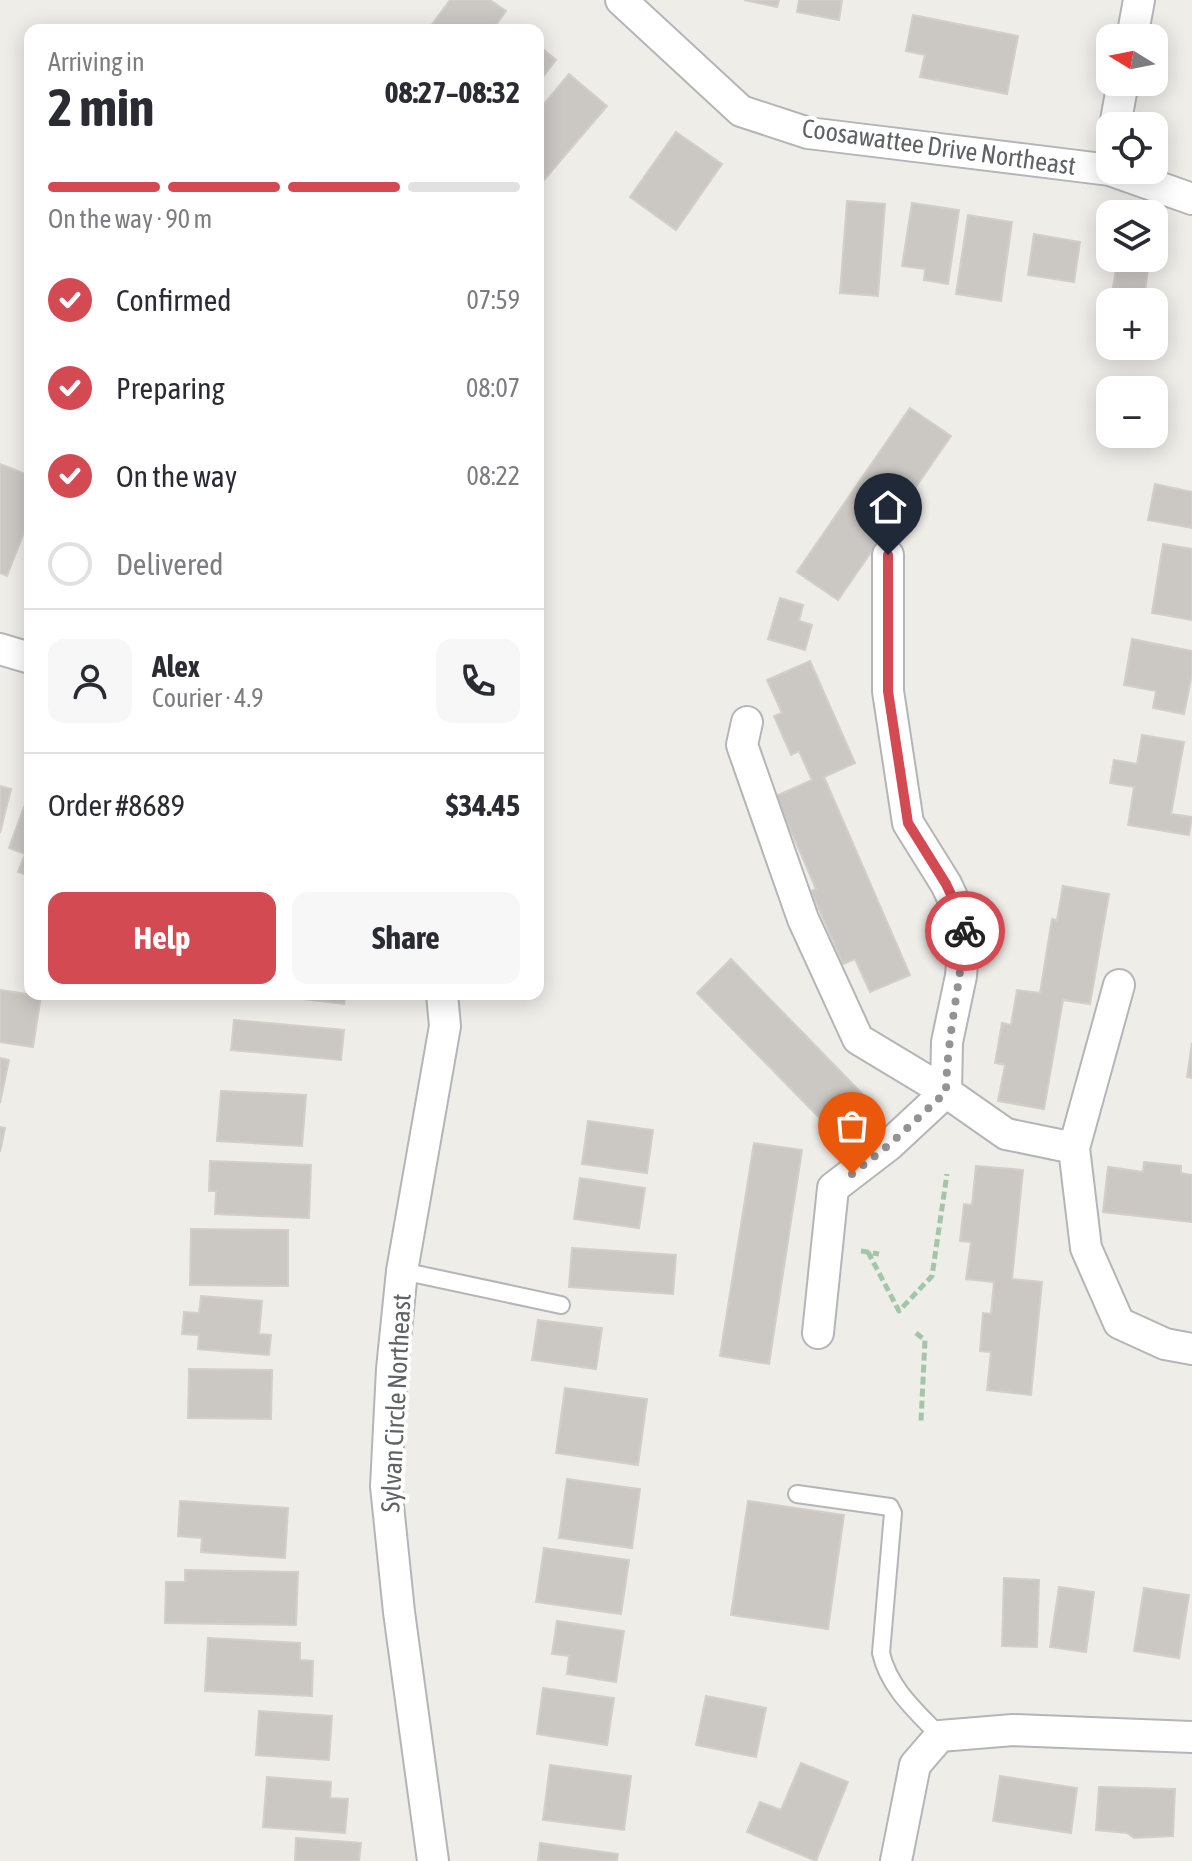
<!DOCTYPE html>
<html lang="en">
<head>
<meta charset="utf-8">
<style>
  :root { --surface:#fff; --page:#f7f7f7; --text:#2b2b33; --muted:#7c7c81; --line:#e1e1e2; --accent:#d44a53 }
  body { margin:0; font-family:"Asap Condensed",sans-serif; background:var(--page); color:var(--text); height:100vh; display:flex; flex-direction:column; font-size:30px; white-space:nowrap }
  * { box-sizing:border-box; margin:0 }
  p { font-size:26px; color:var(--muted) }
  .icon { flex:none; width:44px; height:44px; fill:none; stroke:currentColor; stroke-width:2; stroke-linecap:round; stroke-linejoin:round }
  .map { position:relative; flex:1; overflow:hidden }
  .sheet { position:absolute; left:24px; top:24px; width:520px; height:976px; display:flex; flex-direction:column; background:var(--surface); border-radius:16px; box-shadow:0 4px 20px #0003 }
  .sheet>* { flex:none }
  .needle { width:52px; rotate:280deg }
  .buttons { position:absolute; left:1096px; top:24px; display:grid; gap:16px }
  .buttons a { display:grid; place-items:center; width:72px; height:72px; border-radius:16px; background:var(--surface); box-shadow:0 4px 20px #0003; font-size:40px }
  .pin { position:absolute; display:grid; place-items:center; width:68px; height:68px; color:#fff; margin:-82px -34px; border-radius:50% 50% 50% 0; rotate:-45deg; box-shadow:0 0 8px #0007 }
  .pin .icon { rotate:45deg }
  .courier { position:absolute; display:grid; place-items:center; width:80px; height:80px; margin:-40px; border:6px solid #d44a53; border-radius:50%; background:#fff; color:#222; box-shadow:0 2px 10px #0007 }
  .overview em { font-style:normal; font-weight:700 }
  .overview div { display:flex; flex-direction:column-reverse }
  .overview { display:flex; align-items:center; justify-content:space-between; height:136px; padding:0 24px }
  h1 { font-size:52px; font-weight:700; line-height:60px }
  .bar { display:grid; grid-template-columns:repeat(4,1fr); gap:12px 8px; align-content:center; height:96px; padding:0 24px }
  .bar i { height:10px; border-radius:6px; background:var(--line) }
  .bar .on { background:var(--accent) }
  .bar p { grid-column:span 4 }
  .line { display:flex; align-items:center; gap:20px; padding:0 24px; border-top:2px solid var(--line) }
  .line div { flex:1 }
  .round { display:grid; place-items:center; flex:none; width:84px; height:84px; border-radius:16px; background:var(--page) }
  ol { padding:0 24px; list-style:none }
  li { display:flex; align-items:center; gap:24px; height:88px }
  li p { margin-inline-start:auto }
  li .icon { padding:8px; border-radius:50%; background:var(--accent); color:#fff; stroke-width:4 }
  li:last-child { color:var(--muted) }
  li i { width:44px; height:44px; border:4px solid var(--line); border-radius:50% }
  .primary-button { display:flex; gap:16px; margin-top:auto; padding:16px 24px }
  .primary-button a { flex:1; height:92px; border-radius:16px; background:var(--accent); color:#fff; font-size:32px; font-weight:700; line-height:92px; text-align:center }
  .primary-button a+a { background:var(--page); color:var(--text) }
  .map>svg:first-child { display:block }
</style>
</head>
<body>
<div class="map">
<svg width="1192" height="1861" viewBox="0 0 1192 1861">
  <rect width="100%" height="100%" fill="#efede8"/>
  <path fill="#cbc8c4" stroke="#d3cec7" stroke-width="2" d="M450,0h40l16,11 -14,19h-64z
    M744,0h35l-2,7z
    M799,0h43l-3,20 -42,-8z
    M913,15l105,21 -11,58 -87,-17 5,-22 -19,-4z
    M538,45l18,15 -18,23z
    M569,74l38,32 -63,74 -6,-5v-64z
    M676,132l46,32 -46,66 -46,-33z
    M847,201l38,3 -7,92 -38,-3z
    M912,203l47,7 -11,74 -24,-4 1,-11 -23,-3z
    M968,215l44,7 -11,79 -45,-7z
    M1034,234l46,8 -6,40 -46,-7z
    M1118,258l31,5 -5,35 -32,-5z
    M910,408l41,28 -113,164 -41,-28z
    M0,464l30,12v41l-23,59 -7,-3z
    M1155,484l37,8v36l-44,-8z
    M1163,544l29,5v71l-40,-7z
    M780,598l23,7 -4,16 13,4 -7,25 -37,-11z
    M1132,639l60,12v23l-8,40 -31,-6 3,-17 -32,-6z
    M810,661l45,102 -31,14 86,198 -40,17 -15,-33 -12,5 -32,-73 5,-2 -40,-93 36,-16 -13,-29 -8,4 -17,-39 8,-3 -15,-33z
    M1142,735l42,7 -13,72 21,3 -3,18 -61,-10 6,-38 -24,-4 4,-23 23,4z
    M0,786l11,3 -11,44z
    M24,807l6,3v66l-12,-4 7,-18 -16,-6z
    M1063,886l46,8 -19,110 -27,-4 -19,109 -46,-8 7,-36 -10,-2 7,-40 9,2 6,-35 23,3 12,-74 5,1z
    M731,959l151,155 -34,33 -151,-154z
    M0,990l41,6 -8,51 -33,-5z
    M262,994h84l-2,10z
    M234,1020l110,10 -3,30 -110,-10z
    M1192,1043v35l-5,-1z
    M0,1058l9,2 -9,43z
    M221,1091l85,4 -4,51 -85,-5z
    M588,1121l65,9 -6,43 -65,-9z
    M0,1127l5,1 -5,24z
    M754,1143l48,7 -33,214 -49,-8z
    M210,1161l101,4 -2,53 -94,-4 1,-23h-7z
    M1144,1162l37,4v7l11,2v47l-89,-10 5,-45 35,5z
    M976,1166l47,4 -11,109 30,3 -11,113 -44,-5 4,-38 -11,-1 3,-38 8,1 3,-32 -28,-3 5,-37 -11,-1 4,-37 8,1z
    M580,1178l65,10 -6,40 -65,-9z
    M191,1229l97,1v56l-98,-1z
    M572,1248l104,7 -3,39 -104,-7z
    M201,1296l61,5 -3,33 12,1 -2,20 -71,-6 1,-14 -17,-1 2,-22 15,1z
    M538,1320l64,8 -6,41 -64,-9z
    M189,1369l83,1 -1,49 -83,-1z
    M565,1388l82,11 -9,66 -82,-12z
    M567,1479l73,10 -8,59 -73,-10z
    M180,1501l108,7 -3,50 -84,-6 1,-14 -24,-2z
    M748,1501l96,14 -16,114 -97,-14z
    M544,1548l85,12 -8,54 -85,-12z
    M185,1570l113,2 -2,53 -131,-2 1,-41h19z
    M1004,1578l35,2 -2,67 -35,-1z
    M1059,1587l35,5 -8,60 -36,-5z
    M1144,1588l45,7 -10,63 -45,-7z
    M557,1621l67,10 -8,51 -49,-8 2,-18 -17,-2z
    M208,1638l92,5v17l13,1 -1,35 -107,-5z
    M543,1688l71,10 -7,47 -70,-11z
    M706,1696l60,12 -10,49 -60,-12z
    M259,1711l73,5 -3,44 -73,-5z
    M801,1763l47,19 -32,79 -69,-29 13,-30 21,8z
    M550,1765l81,11 -7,54 -81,-10z
    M1000,1776l77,12 -6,45 -78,-12z
    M267,1777l64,5 -1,16 18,1 -3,34 -82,-6z
    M1099,1787l76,2 -2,47 -39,2 -7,-5 -31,-3z
    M296,1838l65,5 -2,18h-64z
    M540,1843l78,11 -1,7h-79z"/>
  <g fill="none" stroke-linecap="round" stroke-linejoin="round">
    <defs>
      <path id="lane" d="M402,1271l159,34
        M797,1494l93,13 3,6 -12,140c8,35 35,58 59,83"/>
      <path id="street" d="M621,0l120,111 67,22 302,37
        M1132,38l7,-38
        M1115,126l8,-44
        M1110,170l82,29
        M888,555v136l20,132 38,61 19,40 -4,52 -14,66 -1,50 60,42 68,14
        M0,649l30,9
        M747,722l-5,23 61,174 55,120 88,53 -57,53 -56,43 -15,145
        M1119,985l-45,163 12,100 33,75 46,21 27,5
        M433,1861l-34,-249 -13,-126 6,-117 10,-98 43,-245 -3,-32
        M896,1861l19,-96 25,-29 73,-6 179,7"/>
    </defs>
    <use href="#lane" stroke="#b3b5b8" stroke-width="20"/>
    <use href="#street" stroke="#b3b5b8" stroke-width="34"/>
    <path stroke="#a4c6a8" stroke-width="5" stroke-dasharray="8 4" stroke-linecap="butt" d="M861,1251l18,3
      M868,1252l31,59 33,-35 15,-102
      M916,1333l9,7 -4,81"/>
    <use href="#lane" stroke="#fff" stroke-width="16"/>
    <use href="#street" stroke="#fff" stroke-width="30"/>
  </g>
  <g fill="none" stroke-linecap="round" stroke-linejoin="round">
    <path stroke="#919394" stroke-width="8" stroke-dasharray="0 14.4" d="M852,1174l37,-29 57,-53c1,-55 14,-107 19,-161"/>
    <path stroke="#d44a53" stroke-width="10" d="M888,555v136l20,132 38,61 19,40v7"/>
  </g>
  <g text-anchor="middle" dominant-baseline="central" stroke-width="8" stroke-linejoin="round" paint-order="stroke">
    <g font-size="26" fill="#5f6366" stroke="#fff">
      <text transform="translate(939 147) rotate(8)">Coosawattee Drive Northeast</text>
      <text transform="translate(396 1403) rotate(-87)">Sylvan Circle Northeast</text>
    </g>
  </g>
</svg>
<div class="buttons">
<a><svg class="needle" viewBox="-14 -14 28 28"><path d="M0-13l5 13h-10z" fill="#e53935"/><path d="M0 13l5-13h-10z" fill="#7c7c81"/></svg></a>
<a><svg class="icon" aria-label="locate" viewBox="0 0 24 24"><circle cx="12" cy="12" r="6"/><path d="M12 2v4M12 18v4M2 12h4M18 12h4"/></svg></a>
<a><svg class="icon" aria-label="layers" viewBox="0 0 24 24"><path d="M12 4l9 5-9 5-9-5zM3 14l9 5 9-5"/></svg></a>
<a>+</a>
<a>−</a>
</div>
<div class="pin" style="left:852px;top:1174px;background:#ea580c"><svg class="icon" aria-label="bag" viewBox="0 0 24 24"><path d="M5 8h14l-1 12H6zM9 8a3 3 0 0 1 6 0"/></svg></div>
<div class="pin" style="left:888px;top:555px;background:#1f2937"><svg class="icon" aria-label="home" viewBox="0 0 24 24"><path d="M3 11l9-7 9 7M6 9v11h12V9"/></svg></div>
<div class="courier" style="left:965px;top:931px"><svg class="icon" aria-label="bike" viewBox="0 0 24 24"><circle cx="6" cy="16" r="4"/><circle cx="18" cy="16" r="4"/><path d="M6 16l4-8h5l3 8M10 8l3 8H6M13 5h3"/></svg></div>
<section class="sheet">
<div class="overview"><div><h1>2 min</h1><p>Arriving in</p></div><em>08:27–08:32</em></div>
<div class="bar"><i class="on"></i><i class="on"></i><i class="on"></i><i></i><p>On the way · 90 m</p></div>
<ol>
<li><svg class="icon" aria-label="check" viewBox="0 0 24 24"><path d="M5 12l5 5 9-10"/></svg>Confirmed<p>07:59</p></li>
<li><svg class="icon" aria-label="check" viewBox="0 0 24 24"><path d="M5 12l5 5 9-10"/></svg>Preparing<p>08:07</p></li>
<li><svg class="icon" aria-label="check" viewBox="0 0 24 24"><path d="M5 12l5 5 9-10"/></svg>On the way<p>08:22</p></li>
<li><i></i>Delivered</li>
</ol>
<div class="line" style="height:144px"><a class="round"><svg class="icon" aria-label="person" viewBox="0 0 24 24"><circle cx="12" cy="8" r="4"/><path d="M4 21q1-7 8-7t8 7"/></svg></a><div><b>Alex</b><p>Courier · 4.9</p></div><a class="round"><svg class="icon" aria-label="phone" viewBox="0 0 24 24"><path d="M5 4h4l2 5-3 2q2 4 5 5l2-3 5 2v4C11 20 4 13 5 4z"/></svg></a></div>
<div class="line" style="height:104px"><div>Order #8689</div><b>$34.45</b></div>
<div class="primary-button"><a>Help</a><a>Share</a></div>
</section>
</div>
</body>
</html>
